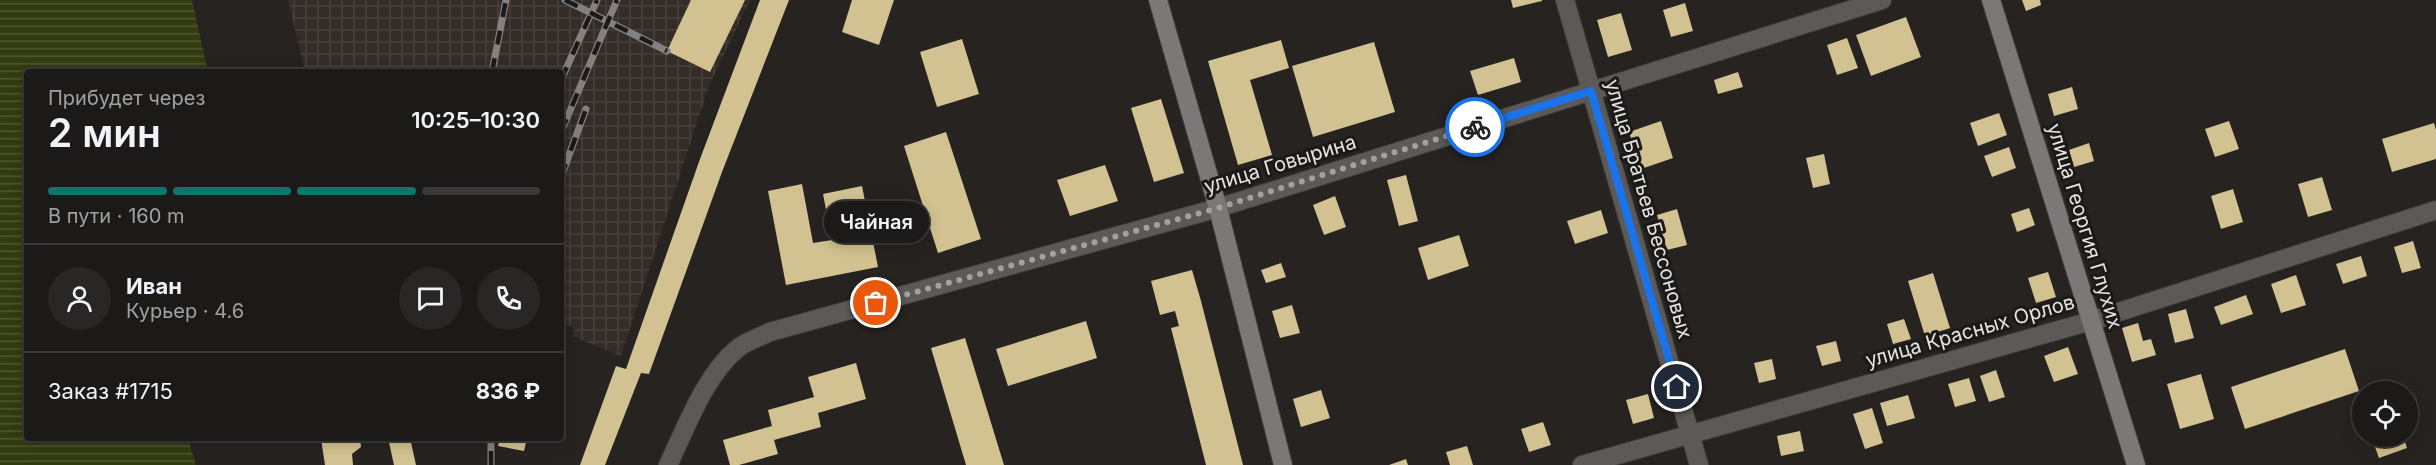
<!DOCTYPE html>
<html lang="ru">
<head>
<meta charset="utf-8">
<style>
  :root { --surface:#1c1a19; --page:#292726; --text:#f1f3f6; --muted:#a0a1a2; --line:#3a3838; --accent:#0f766e }
  body { margin:0; font-family:Inter,sans-serif; background:var(--page); color:var(--text); height:100vh; display:flex; flex-direction:column; font-size:22px; white-space:nowrap }
  * { box-sizing:border-box; margin:0 }
  p { font-size:20px; color:var(--muted) }
  .icon { flex:none; width:33px; height:33px; fill:none; stroke:currentColor; stroke-width:2; stroke-linecap:round; stroke-linejoin:round }
  .map { position:relative; flex:1; overflow:hidden }
  .drawer { position:absolute; left:24px; top:69px; width:540px; height:372px; display:flex; flex-direction:column; background:var(--surface); border-radius:6px; box-shadow:0 3px 15px #0003,0 0 0 2px var(--line) }
  .drawer>* { flex:none }
  .controls { position:absolute; left:2352px; top:381px; display:grid; gap:12px }
  .controls a { display:grid; place-items:center; width:66px; height:66px; border-radius:50%; background:var(--surface); box-shadow:0 3px 15px #0003,0 0 0 2px var(--line); font-size:30px }
  .pin { position:absolute; display:grid; place-items:center; width:51px; height:51px; color:#fff; margin:-26px; border:3px solid #fff; border-radius:50%; box-shadow:0 2px 6px #0007 }
  .courier { position:absolute; display:grid; place-items:center; width:60px; height:60px; margin:-30px; border:4px solid #1a73e8; border-radius:50%; background:#fff; color:#222; box-shadow:0 2px 8px #0007 }
  .bubble { position:absolute; height:42px; border-radius:21px; background:var(--surface); box-shadow:0 3px 15px #0003,0 0 0 2px var(--line); font-size:20px; font-weight:600; line-height:42px; text-align:center }
  .summary em { font-style:normal; font-weight:600 }
  .summary div { display:flex; flex-direction:column-reverse }
  .summary { display:flex; align-items:center; justify-content:space-between; height:102px; padding:0 24px }
  h1 { font-size:39px; font-weight:600; line-height:45px }
  .bar { display:grid; grid-template-columns:repeat(4,1fr); gap:9px 6px; align-content:center; height:72px; padding:0 24px }
  .bar i { height:8px; border-radius:4px; background:var(--line) }
  .bar .selected { background:var(--accent) }
  .bar p { grid-column:span 4 }
  .line { display:flex; align-items:center; gap:15px; padding:0 24px; border-top:2px solid var(--line) }
  .line div { flex:1 }
  .round { display:grid; place-items:center; flex:none; width:63px; height:63px; border-radius:32px; background:var(--page) }
  .map>svg:first-child { display:block }
</style>
</head>
<body>
<div class="map">
<svg width="2436" height="465" viewBox="0 0 2436 465">
  <defs>
    <pattern id="industrial-grid" width="8" height="8" patternUnits="userSpaceOnUse" patternTransform="scale(1.5)"><rect width="8" height="8" fill="#342c26"/><path d="M0 4h8M4 0v8" fill="none" stroke="#48403b"/></pattern>
    <pattern id="water-rules" width="6" height="5" patternUnits="userSpaceOnUse" patternTransform="scale(1.5)"><rect width="6" height="5" fill="#323c0f"/><path d="M0 2.5h6" fill="none" stroke="#505832"/></pattern>
  </defs>
  <rect width="100%" height="100%" fill="#262321"/>
  <path fill="url(#industrial-grid)" d="M288,0h462l-41,86 -88,270 -49,-20 3,-7 -14,-7v-250h-256z"/>
  <path fill="url(#water-rules)" d="M0,0h192l16,72h-181v366h161l8,27h-196z"/>
  <path fill="#d2c291" d="M691,0h54l-35,72 -43,-21z
    M760,0h29l-67,172 -73,202 -8,-1 -36,92h-25l36,-99 10,3 74,-210z
    M852,0h42l-15,45 -37,-13z
    M1511,0h31v1l-29,7z
    M2022,0h18l1,5 -15,6z
    M1685,3l8,28 -22,6 -8,-27z
    M1621,13l11,37 -24,7 -11,-37z
    M1906,17l15,40 -50,19 -15,-41z
    M1847,38l11,30 -21,7 -10,-30z
    M962,39l17,55 -42,13 -17,-55z
    M1281,40l8,28 -39,12 22,75 -34,10 -30,-104z
    M1374,42l21,70 -82,25 -21,-71z
    M1514,58l7,24 -43,13 -8,-24z
    M1738,72l5,15 -25,7 -4,-14z
    M2072,87l6,22 -24,7 -6,-22z
    M1161,99l23,74 -30,9 -23,-74z
    M1999,113l8,22 -29,11 -8,-23z
    M1661,121l12,37 -32,11 -12,-37z
    M2229,121l10,28 -24,8 -10,-28z
    M2434,123l2,7v29l-44,13 -10,-33z
    M946,132l35,107 -43,14 -34,-107z
    M2089,143l5,18 -20,6 -5,-17z
    M2009,147l7,21 -24,9 -8,-21z
    M1824,154l6,30 -17,4 -7,-30z
    M1105,165l13,36 -48,15 -13,-36z
    M1406,175l12,46 -19,5 -12,-46z
    M2322,177l10,33 -24,7 -10,-33z
    M802,184l11,59 19,-3 -9,-46 39,-8 16,81 -92,18 -18,-94z
    M2233,189l10,33 -22,7 -10,-33z
    M1335,196l11,31 -22,8 -11,-30z
    M2029,208l6,17 -18,7 -6,-18z
    M1677,209l10,36 -20,5 -10,-35z
    M1601,210l7,23 -33,11 -8,-23z
    M1459,235l10,31 -41,14 -10,-32z
    M2413,241l8,27 -19,5 -8,-26z
    M2361,256l6,20 -24,8 -7,-20z
    M1281,263l5,14 -20,6 -5,-13z
    M1192,270l9,31 42,164h-37l-35,-137 8,-2 -4,-15 -15,4 -9,-34z
    M2048,272l8,25 -20,6 -8,-25z
    M1933,273l17,55 -25,8 -17,-55z
    M2296,275l10,30 -25,8 -10,-29z
    M2246,295l7,19 -32,11 -7,-18z
    M1292,305l8,28 -20,5 -8,-27z
    M2186,309l8,29 -19,5 -7,-29z
    M1904,319l7,20 -18,5 -6,-20z
    M1086,321l11,37 -89,28 -12,-37z
    M2138,323l5,18 8,-2 5,16 -24,7 -10,-34z
    M965,338l39,127h-38l-35,-117z
    M1836,341l5,20 -19,5 -6,-20z
    M2068,347l10,27 -24,8 -10,-26z
    M2345,349l14,42 -114,38 -14,-42z
    M1772,359l4,20 -17,4 -5,-20z
    M856,363l10,36 -48,14 3,14 -47,13 4,14 -39,11h-9l-7,-25 49,-14 -4,-16 46,-13 -6,-20z
    M1996,370l9,27 -16,5 -9,-26z
    M2201,374l13,45 -34,10 -13,-45z
    M1969,378l7,23 -21,6 -7,-23z
    M1321,390l9,28 -29,9 -8,-28z
    M1648,394l6,24 -21,6 -7,-24z
    M1908,395l7,23 -28,8 -7,-23z
    M1872,408l11,35 -18,6 -12,-35z
    M1543,422l8,23 -22,7 -8,-23z
    M1800,431l4,20 -23,5 -4,-20z
    M2371,436h32l4,12 -28,10z
    M326,438h34l1,9 -9,7 1,11h-28l-4,-26z
    M388,438h22l6,27h-22z
    M500,438h27l-3,13 -26,-5z
    M1467,446l6,19h-23l-4,-13z
    M1406,459l2,6h-19z"/>
  <g fill="none" stroke-linecap="round" stroke-linejoin="round">
    <defs>
      <path id="street" d="M1565,0l134,465
        M668,465c18,-37 37,-90 69,-116 9,-8 23,-12 33,-17l448,-124 664,-208
        M1582,465l509,-144 345,-111"/>
      <path id="secondary" d="M1158,0l60,208 65,257
        M1991,0l145,465"/>
    </defs>
    <use href="#street" stroke="#413e3c" stroke-width="20"/>
    <use href="#secondary" stroke="#413e3c" stroke-width="20"/>
    <use href="#street" stroke="#5c5a59" stroke-width="18"/>
    <use href="#secondary" stroke="#7b7877" stroke-width="18"/>
    <defs>
      <path id="rail" d="M565,0l102,51
        M492,72l14,-72
        M561,80l36,-80
        M561,132l56,-132
        M561,177l25,-68
        M491,465v-27"/>
    </defs>
    <use href="#rail" stroke="#83817f" stroke-width="7"/>
    <use href="#rail" stroke="#1c1a18" stroke-width="4.5" stroke-dasharray="14" stroke-linecap="butt"/>
  </g>
  <g fill="none" stroke-linecap="round" stroke-linejoin="round">
    <path stroke="#a3a09f" stroke-width="6" stroke-dasharray="0 10.8" d="M876,303l342,-95 257,-81"/>
    <path stroke="#1a73e8" stroke-width="8" d="M1475,127l116,-36 86,296"/>
  </g>
  <g text-anchor="middle" dominant-baseline="central" stroke-width="6" stroke-linejoin="round" paint-order="stroke">
    <g font-size="20" fill="#e6e4e3" stroke="#1c1a18">
      <text transform="translate(1280 164) rotate(-17)">улица Говырина</text>
      <text transform="translate(1649 209) rotate(74)">улица Братьев Бессоновых</text>
      <text transform="translate(2085 226) rotate(73)">улица Георгия Глухих</text>
      <text transform="translate(1970 331) rotate(-16)">улица Красных Орлов</text>
    </g>
  </g>
</svg>
<div class="controls">
<a><svg class="icon" aria-label="locate" viewBox="0 0 24 24"><circle cx="12" cy="12" r="6"/><path d="M12 2v4M12 18v4M2 12h4M18 12h4"/></svg></a>
</div>
<div class="pin" style="left:876px;top:303px;background:#ea580c"><svg class="icon" aria-label="bag" viewBox="0 0 24 24"><path d="M5 8h14l-1 12H6zM9 8a3 3 0 0 1 6 0"/></svg></div>
<div class="pin" style="left:1677px;top:387px;background:#1f2937"><svg class="icon" aria-label="home" viewBox="0 0 24 24"><path d="M3 11l9-7 9 7M6 9v11h12V9"/></svg></div>
<div class="courier" style="left:1475px;top:127px"><svg class="icon" aria-label="bike" viewBox="0 0 24 24"><circle cx="6" cy="16" r="4"/><circle cx="18" cy="16" r="4"/><path d="M6 16l4-8h5l3 8M10 8l3 8H6M13 5h3"/></svg></div>
<div class="bubble" style="left:824px;top:201px;width:105px">Чайная</div>
<section class="drawer">
<div class="summary"><div><h1>2 мин</h1><p>Прибудет через</p></div><em>10:25–10:30</em></div>
<div class="bar"><i class="selected"></i><i class="selected"></i><i class="selected"></i><i></i><p>В пути · 160 m</p></div>
<div class="line" style="height:108px"><a class="round"><svg class="icon" aria-label="person" viewBox="0 0 24 24"><circle cx="12" cy="8" r="4"/><path d="M4 21q1-7 8-7t8 7"/></svg></a><div><b>Иван</b><p>Курьер · 4.6</p></div><a class="round"><svg class="icon" aria-label="chat" viewBox="0 0 24 24"><path d="M4 5h16v11H9l-5 4z"/></svg></a><a class="round"><svg class="icon" aria-label="phone" viewBox="0 0 24 24"><path d="M5 4h4l2 5-3 2q2 4 5 5l2-3 5 2v4C11 20 4 13 5 4z"/></svg></a></div>
<div class="line" style="height:78px"><div>Заказ #1715</div><b>836 ₽</b></div>
</section>
</div>
</body>
</html>
